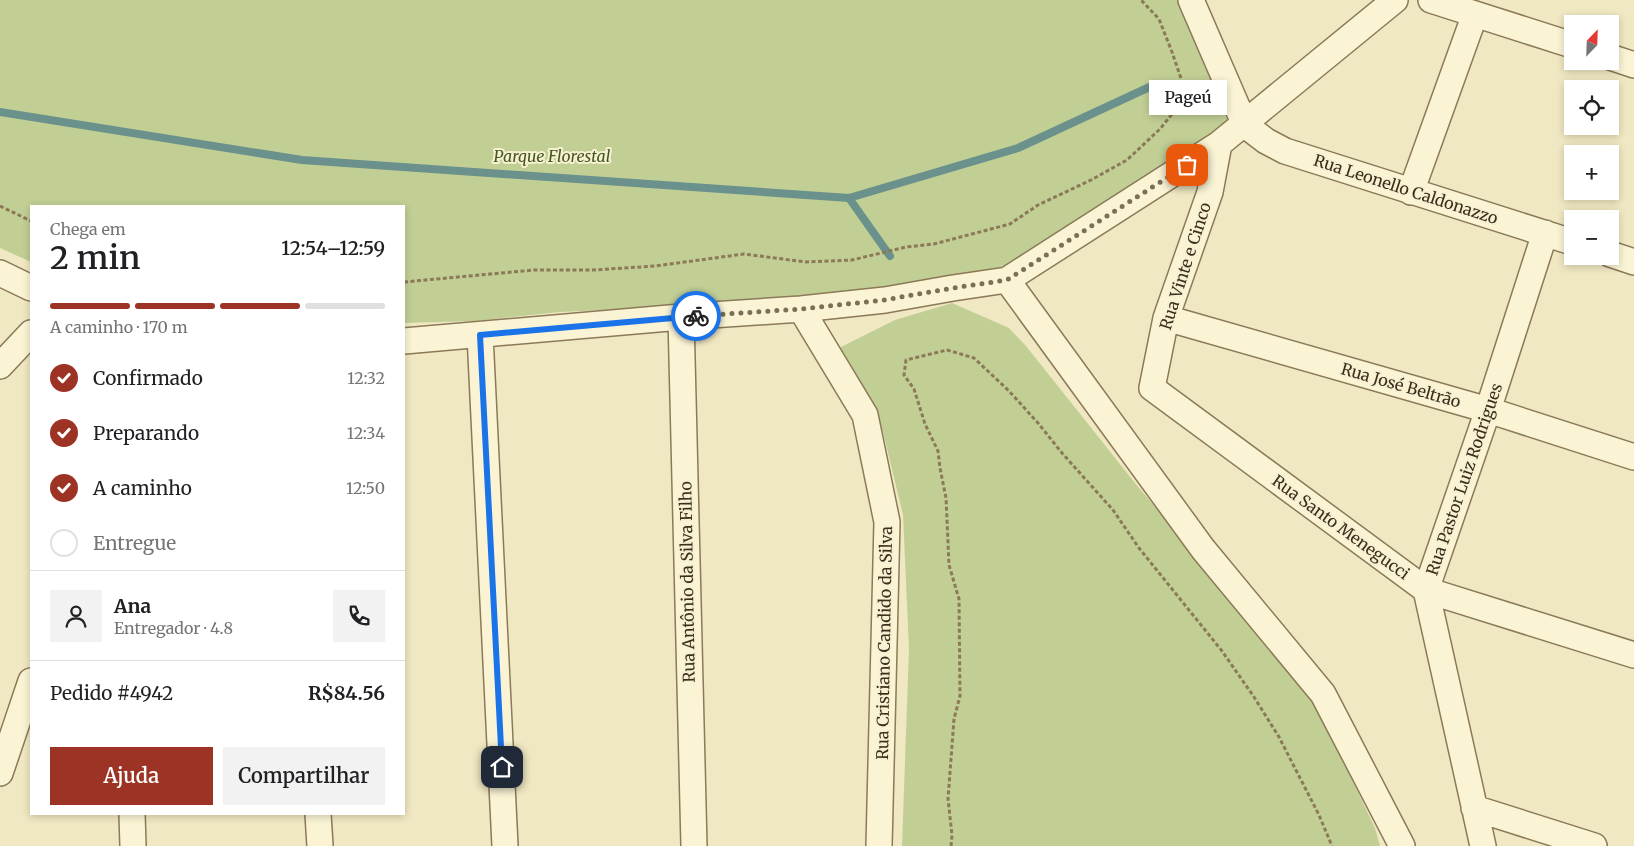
<!DOCTYPE html>
<html lang="pt">
<head>
<meta charset="utf-8">
<style>
  :root { --surface:#fff; --page:#f2f2f2; --text:#202124; --muted:#757577; --line:#e0e0e0; --accent:#9d3325 }
  body { margin:0; font-family:Merriweather,serif; background:var(--page); color:var(--text); height:100vh; display:flex; flex-direction:column; font-size:19px; white-space:nowrap }
  * { box-sizing:border-box; margin:0 }
  p { font-size:16px; color:var(--muted) }
  .icon { flex:none; width:28px; height:28px; fill:none; stroke:currentColor; stroke-width:2; stroke-linecap:round; stroke-linejoin:round }
  .map { position:relative; flex:1; overflow:hidden }
  .panel { position:absolute; left:30px; top:205px; width:375px; height:610px; display:flex; flex-direction:column; background:var(--surface); border-radius:0px; box-shadow:0 2px 8px #0003 }
  .panel>* { flex:none }
  .needle { width:32px; rotate:23deg }
  .tools { position:absolute; left:1564px; top:15px; display:grid; gap:10px }
  .tools a { display:grid; place-items:center; width:55px; height:55px; border-radius:0px; background:var(--surface); box-shadow:0 2px 8px #0003; font-size:25px }
  .pin { position:absolute; display:grid; place-items:center; width:42px; height:42px; color:#fff; margin:-21px; border-radius:10px; box-shadow:0 2px 8px #0006 }
  .courier { position:absolute; display:grid; place-items:center; width:50px; height:50px; margin:-25px; border:4px solid #1a73e8; border-radius:50%; background:#fff; color:#222; box-shadow:0 1px 6px #0007 }
  .bubble { position:absolute; height:35px; border-radius:0px; background:var(--surface); box-shadow:0 2px 8px #0003; font-size:16px; font-weight:600; line-height:35px; text-align:center }
  .headline em { font-style:normal; font-weight:600 }
  .headline div { display:flex; flex-direction:column-reverse }
  .headline { display:flex; align-items:center; justify-content:space-between; height:85px; padding:0 20px }
  h1 { font-size:32px; font-weight:600; line-height:38px }
  .bar { display:grid; grid-template-columns:repeat(4,1fr); gap:8px 5px; align-content:center; height:60px; padding:0 20px }
  .bar i { height:6px; border-radius:4px; background:var(--line) }
  .bar .selected { background:var(--accent) }
  .bar p { grid-column:span 4 }
  .line { display:flex; align-items:center; gap:12px; padding:0 20px; border-top:1px solid var(--line) }
  .line div { flex:1 }
  .round { display:grid; place-items:center; flex:none; width:52px; height:52px; border-radius:0px; background:var(--page) }
  ol { padding:0 20px; list-style:none }
  li { display:flex; align-items:center; gap:15px; height:55px }
  li p { margin-inline-start:auto }
  li .icon { padding:5px; border-radius:50%; background:var(--accent); color:#fff; stroke-width:4 }
  li:last-child { color:var(--muted) }
  li i { width:28px; height:28px; border:2px solid var(--line); border-radius:50% }
  .cta { display:flex; gap:10px; margin-top:auto; padding:10px 20px }
  .cta a { flex:1; height:58px; border-radius:0px; background:var(--accent); color:#fff; font-size:20px; font-weight:600; line-height:58px; text-align:center }
  .cta a+a { background:var(--page); color:var(--text) }
  .map>svg:first-child { display:block }
</style>
</head>
<body>
<div class="map">
<svg width="1634" height="846" viewBox="0 0 1634 846">
  <rect width="100%" height="100%" fill="#f0e8c2"/>
  <path fill="#c1cf95" d="M0,0h1191l45,116 -35,27 -171,113 -46,17 -87,18 -137,12 -200,9 -84,9 -72,2v-117h-373v56l-31,-14z
    M952,303l57,25 17,18 109,137 103,122 69,86 26,49 42,88 5,18h-478l7,-197 -6,-134 -20,-83 -43,-70 -5,-12 60,-30z"/>
  <g fill="none" stroke-linecap="round" stroke-linejoin="round">
    <path stroke="#6b918c" stroke-width="8" d="M0,112l302,48 547,38 169,-50 138,-64
      M849,198l41,58"/>
    <defs>
      <path id="minor" d="M1191,0l54,125 21,16 19,10 287,91
        M1431,0l141,45
        M1610,57l24,8
        M1219,144l-9,48 -44,126 -14,70 274,202 208,65
        M1411,192l64,-178
        M1610,254l24,8
        M0,273l31,15
        M1007,280l196,269 120,145 79,152
        M801,309l64,106 22,107 -8,324
        M681,317l13,529
        M1166,318l322,92 146,47
        M480,335l25,511
        M404,341l277,-24 120,-8 84,-9 68,-12 54,-8 212,-136 176,-144
        M0,366l31,-33
        M0,773l31,-92
        M1474,808l120,38
        M132,814l1,32
        M318,814l2,32
        M1483,846l-57,-256 62,-180 57,-177"/>
    </defs>
    <use href="#minor" stroke="#8b7958" stroke-width="28"/>
    <path stroke="#8b7958" stroke-width="3" stroke-dasharray="4 2.5" stroke-linecap="butt" d="M0,206l31,15
      M404,282l130,-12h59l62,-4 89,-12 62,8 46,-2 54,-13 28,-3 76,-20 28,-19 53,-25 36,-20 33,-31 16,-20 10,-16 -14,-41 -13,-33 -18,-19
      M951,846l1,-11 -4,-36 6,-80 6,-23 -1,-97 -10,-34 -3,-67 -6,-30 -2,-17 -13,-27 -11,-35 -10,-14 2,-15 41,-10 27,8 35,33 29,32 24,30 51,57 26,38 83,103 32,46 25,40 40,78 13,31"/>
    <use href="#minor" stroke="#faf4d5" stroke-width="25"/>
  </g>
  <g fill="none" stroke-linecap="round" stroke-linejoin="round">
    <path stroke="#7a6f57" stroke-width="5" stroke-dasharray="0 9" d="M696,316l105,-7 83,-9 69,-12 54,-8 180,-115"/>
    <path stroke="#1a73e8" stroke-width="6" d="M502,767l-22,-432 216,-19"/>
  </g>
  <g text-anchor="middle" dominant-baseline="central" stroke-width="4" stroke-linejoin="round" paint-order="stroke">
    <g font-size="16" font-style="italic" fill="#445723" stroke="#f7f1d2">
      <text x="552" y="156">Parque Florestal</text>
    </g>
    <g font-size="16" fill="#3a2e1d" stroke="#f7f1d2">
      <text transform="translate(1406 189) rotate(18)">Rua Leonello Caldonazzo</text>
      <text transform="translate(1185 266) rotate(-72)">Rua Vinte e Cinco</text>
      <text transform="translate(1401 385) rotate(16)">Rua José Beltrão</text>
      <text transform="translate(1464 479) rotate(-71)">Rua Pastor Luiz Rodrigues</text>
      <text transform="translate(1341 527) rotate(36)">Rua Santo Menegucci</text>
      <text transform="translate(687 582) rotate(-91)">Rua Antônio da Silva Filho</text>
      <text transform="translate(884 643) rotate(-89)">Rua Cristiano Candido da Silva</text>
    </g>
  </g>
</svg>
<div class="tools">
<a><svg class="needle" viewBox="-14 -14 28 28"><path d="M0-13l5 13h-10z" fill="#e53935"/><path d="M0 13l5-13h-10z" fill="#757577"/></svg></a>
<a><svg class="icon" aria-label="locate" viewBox="0 0 24 24"><circle cx="12" cy="12" r="6"/><path d="M12 2v4M12 18v4M2 12h4M18 12h4"/></svg></a>
<a>+</a>
<a>−</a>
</div>
<div class="pin" style="left:1187px;top:165px;background:#ea580c"><svg class="icon" aria-label="bag" viewBox="0 0 24 24"><path d="M5 8h14l-1 12H6zM9 8a3 3 0 0 1 6 0"/></svg></div>
<div class="pin" style="left:502px;top:767px;background:#1f2937"><svg class="icon" aria-label="home" viewBox="0 0 24 24"><path d="M3 11l9-7 9 7M6 9v11h12V9"/></svg></div>
<div class="courier" style="left:696px;top:316px"><svg class="icon" aria-label="bike" viewBox="0 0 24 24"><circle cx="6" cy="16" r="4"/><circle cx="18" cy="16" r="4"/><path d="M6 16l4-8h5l3 8M10 8l3 8H6M13 5h3"/></svg></div>
<div class="bubble" style="left:1149px;top:80px;width:78px">Pageú</div>
<section class="panel">
<div class="headline"><div><h1>2 min</h1><p>Chega em</p></div><em>12:54–12:59</em></div>
<div class="bar"><i class="selected"></i><i class="selected"></i><i class="selected"></i><i></i><p>A caminho · 170 m</p></div>
<ol>
<li><svg class="icon" aria-label="check" viewBox="0 0 24 24"><path d="M5 12l5 5 9-10"/></svg>Confirmado<p>12:32</p></li>
<li><svg class="icon" aria-label="check" viewBox="0 0 24 24"><path d="M5 12l5 5 9-10"/></svg>Preparando<p>12:34</p></li>
<li><svg class="icon" aria-label="check" viewBox="0 0 24 24"><path d="M5 12l5 5 9-10"/></svg>A caminho<p>12:50</p></li>
<li><i></i>Entregue</li>
</ol>
<div class="line" style="height:90px"><a class="round"><svg class="icon" aria-label="person" viewBox="0 0 24 24"><circle cx="12" cy="8" r="4"/><path d="M4 21q1-7 8-7t8 7"/></svg></a><div><b>Ana</b><p>Entregador · 4.8</p></div><a class="round"><svg class="icon" aria-label="phone" viewBox="0 0 24 24"><path d="M5 4h4l2 5-3 2q2 4 5 5l2-3 5 2v4C11 20 4 13 5 4z"/></svg></a></div>
<div class="line" style="height:65px"><div>Pedido #4942</div><b>R$84.56</b></div>
<div class="cta"><a>Ajuda</a><a>Compartilhar</a></div>
</section>
</div>
</body>
</html>
